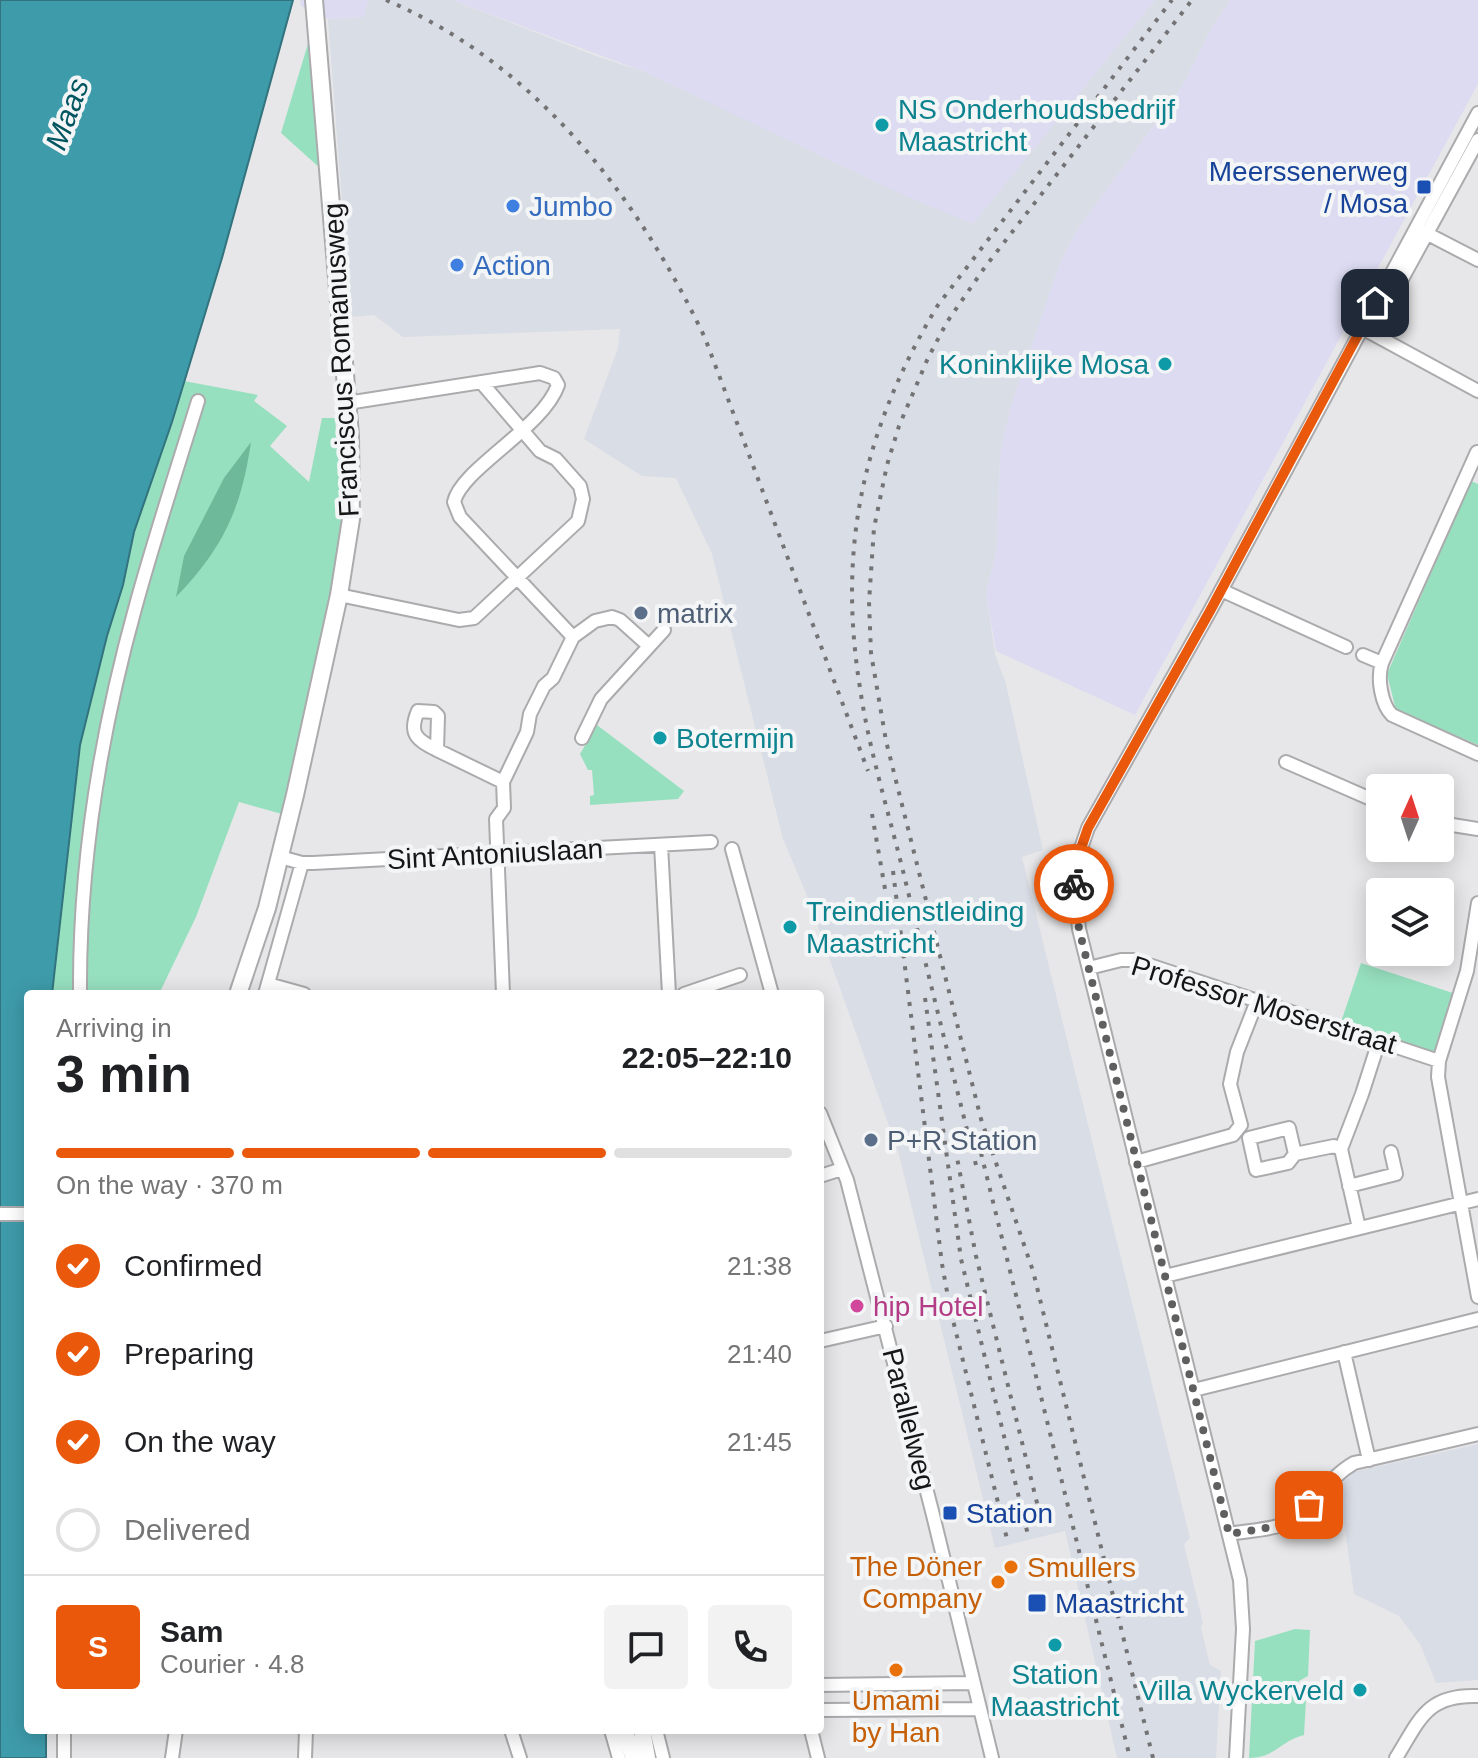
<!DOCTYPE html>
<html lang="en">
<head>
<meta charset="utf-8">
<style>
  :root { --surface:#fff; --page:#f2f2f2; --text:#202124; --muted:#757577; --line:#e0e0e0; --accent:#ea580c }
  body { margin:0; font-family:Arial,sans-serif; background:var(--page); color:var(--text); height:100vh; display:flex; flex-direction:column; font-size:30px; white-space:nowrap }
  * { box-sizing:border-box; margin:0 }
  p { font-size:26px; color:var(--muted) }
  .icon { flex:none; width:44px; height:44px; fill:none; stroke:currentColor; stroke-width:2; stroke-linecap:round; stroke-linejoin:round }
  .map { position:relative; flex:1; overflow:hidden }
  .details { position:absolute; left:24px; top:990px; width:800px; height:744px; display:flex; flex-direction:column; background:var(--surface); border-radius:8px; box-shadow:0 4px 20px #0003 }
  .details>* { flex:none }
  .needle { width:52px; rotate:3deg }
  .tools { position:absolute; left:1366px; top:774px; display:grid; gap:16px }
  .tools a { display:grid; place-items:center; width:88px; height:88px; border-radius:8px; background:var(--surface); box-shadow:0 4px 20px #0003; font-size:40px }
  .pin { position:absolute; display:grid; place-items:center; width:68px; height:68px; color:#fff; margin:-34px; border-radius:16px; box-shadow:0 4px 12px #0006 }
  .courier { position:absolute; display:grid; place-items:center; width:80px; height:80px; margin:-40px; border:6px solid #ea580c; border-radius:50%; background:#fff; color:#222; box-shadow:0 2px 10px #0007 }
  .summary em { font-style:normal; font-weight:800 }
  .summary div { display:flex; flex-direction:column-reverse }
  .summary { display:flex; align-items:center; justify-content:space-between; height:136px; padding:0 32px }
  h1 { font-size:52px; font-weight:800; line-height:60px }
  .bar { display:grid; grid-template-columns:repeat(4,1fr); gap:12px 8px; align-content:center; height:96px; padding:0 32px }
  .bar i { height:10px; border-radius:6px; background:var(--line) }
  .bar .active { background:var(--accent) }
  .bar p { grid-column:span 4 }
  .line { display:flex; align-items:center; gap:20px; padding:0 32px; border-top:2px solid var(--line) }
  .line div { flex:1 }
  .round { display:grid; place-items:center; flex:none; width:84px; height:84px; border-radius:8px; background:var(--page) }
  ol { padding:0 32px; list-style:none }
  li { display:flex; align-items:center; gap:24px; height:88px }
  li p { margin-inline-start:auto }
  li .icon { padding:8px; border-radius:50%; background:var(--accent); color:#fff; stroke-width:4 }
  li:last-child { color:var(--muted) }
  li i { width:44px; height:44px; border:4px solid var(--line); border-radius:50% }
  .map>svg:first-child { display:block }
</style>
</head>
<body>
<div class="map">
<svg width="1478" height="1758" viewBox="0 0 1478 1758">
  <rect width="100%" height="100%" fill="#e7e7e9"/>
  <path fill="#d9dde5" d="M346,0h106l144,56 49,16 327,152 183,-224h75l-18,27 -31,61 -104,142 -16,30 -51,150 -10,44 -3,95 -11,44 9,61 11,30 37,166 -21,7 168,681 -6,6 19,79 -2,5 9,37 11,6 -5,87h-99l-52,-227 -70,17 -97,-397 -92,-258 -23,-54 -71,-285 -36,-76 -34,-2 -58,-37 34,-91 2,-19 -217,8 -29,-22 -23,2 -23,-298 35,-2z
    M1478,1444v236l-42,3 -16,-39 -21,-28 -45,-22 -15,-107 14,-15z"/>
  <path fill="#dddbf1" d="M300,0h68l-4,17 -36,2 -27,-13z
    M452,0h703l-182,224 -72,-30 -256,-122z
    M1230,0h248v84l-343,631 -139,-64 -10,-58 11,-44 3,-95 10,-45 51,-149 16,-30 104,-142 31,-61z"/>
  <path fill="#97e0bf" d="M310,37l11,132 -40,-36z
    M184,381l74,14 -4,6 33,25 -17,20 39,36 13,-64h13l4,49 5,1c1,117 -36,233 -62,346l-43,-12 -43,115 -37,77h-107l28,-249 27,-109 16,-51 11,-53z
    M1471,481l7,3v261l-82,-35 -9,-36z
    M597,725l87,66 -6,8 -88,6v-9l4,-1 -2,-25h-4l-8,-16z
    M1361,963l95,31 -19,59 -96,-31z
    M1295,1629l15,1 -2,46 -9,5c-4,8 -2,16 7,20l-2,34c-24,6 -29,23 -55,23l6,-117z"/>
  <path fill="#6eb999" d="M251,442c-10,68 -28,106 -75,155l8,-41 40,-78z"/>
  <path fill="#3e9baa" stroke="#32737e" stroke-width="2" d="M0,0h293l-71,258 -50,164 -38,110 -11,53 -16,51 -27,109 -28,249h-24v77l-3,4 3,4v651h18v28h-46z"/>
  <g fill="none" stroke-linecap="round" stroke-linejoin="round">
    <defs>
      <path id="street" d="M1420,230l58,30
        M1362,328l17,-7 99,-181
        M1362,328l116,63
        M347,403l193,-30 14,5 4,7c-15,43 -97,84 -104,117l6,15 113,120
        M1477,452l-95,211c-5,15 -1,41 10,52l86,39
        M1221,590l125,57
        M339,595l120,25 15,-2 104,-97 5,-22 -3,-13 -24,-27 -16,-8 -59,-69
        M1363,655l19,8
        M582,738l19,-39 63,-69
        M437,750c-20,-10 -29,-16 -19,-39l16,1 4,4 -1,34 66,32
        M1286,762l94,41
        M1440,823l38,6
        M661,845l8,149
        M732,849l40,145
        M280,857l22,6h11l398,-21
        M1478,903l-11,68 -28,90 -1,16 40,220
        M1089,968l32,-8h13l305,101
        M268,984l36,10
        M80,994c-1,-131 21,-263 56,-389 19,-69 41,-136 62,-204
        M265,994l37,-131
        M503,994l-7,-175 8,-11 -1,-26 24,-50 3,-18 14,-28 9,-8 20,-41 22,-16 17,-4 8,3 29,26
        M684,994l56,-19
        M820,1113l27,67 86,335 59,243
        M1341,1149l21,-55 17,-53
        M1341,1149l18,79
        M1295,1154l-6,-26 -40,10 7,32 32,-7 7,-9 39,-8 7,3
        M1136,1162l97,-27 8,-10 -11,-41 7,-32 20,-51
        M820,1176l22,-7
        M1349,1186l47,-12 -5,-22
        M0,1214h28
        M1165,1276l313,-77
        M820,1341l66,-15
        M1344,1352l25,108
        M1194,1390l284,-71
        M1229,1534c21,-4 55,-4 72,-19 19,-18 30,-39 53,-52l124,-29
        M820,1685l153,-2
        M820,1710l159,-1
        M64,1730v28
        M511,1730l9,28
        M611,1730l8,28
        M656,1730l7,28
        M811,1730l7,28
        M172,1758l4,-28
        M305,1758l1,-28
        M1236,1758l7,-129 -3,-49 -161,-651 -5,-48 5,-27 9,-26 122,-217 268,-498
        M1396,1758c24,-39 31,-64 82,-62"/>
      <path id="secondary" d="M238,994l29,-86 28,-113 44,-200 12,-76 -1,-84 -36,-435
        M624,1730l10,28
        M642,1730l5,28"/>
    </defs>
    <use href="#street" stroke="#ababad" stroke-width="16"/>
    <use href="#secondary" stroke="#ababad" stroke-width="20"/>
    <use href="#street" stroke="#fff" stroke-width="12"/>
    <use href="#secondary" stroke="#fff" stroke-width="16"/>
    <path stroke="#737375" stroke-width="4" stroke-dasharray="4 8" stroke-linecap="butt" d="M386,0c150,64 251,195 319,338l163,433
      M872,814l13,75
      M893,871l49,393 8,44 57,231
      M925,998l36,261 67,276
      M953,1137l23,119 63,255
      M981,1153l149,605
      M976,1165c-25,-98 -49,-196 -73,-294 -15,-61 -34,-121 -43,-183 -23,-143 4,-260 78,-383l234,-305
      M1153,1758l-120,-487 -52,-152 -95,-378 -15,-88 -2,-51 5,-74 13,-63 12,-39 29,-68 19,-36 38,-55 207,-267"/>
  </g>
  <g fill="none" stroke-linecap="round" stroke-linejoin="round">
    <path stroke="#5f5f60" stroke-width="8" stroke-dasharray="0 14.4" d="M1074,884l5,45 150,605c28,-5 61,-6 80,-29"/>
    <path stroke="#ea580c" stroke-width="10" d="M1074,884l5,-30 9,-26 122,-217 165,-308"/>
  </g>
  <g fill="#0f9aa8" stroke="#f4f5f6" stroke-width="3">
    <circle cx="882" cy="125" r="8"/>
    <circle cx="1165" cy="364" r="8"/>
    <circle cx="660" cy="738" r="8"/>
    <circle cx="790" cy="927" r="8"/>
    <circle cx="1055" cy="1645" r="8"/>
    <circle cx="1360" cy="1690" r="8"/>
  </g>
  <g fill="#1a4fb4" stroke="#f4f5f6" stroke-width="3">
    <rect x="1416" y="179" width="16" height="16" rx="4"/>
    <rect x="942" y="1505" width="16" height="16" rx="4"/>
    <rect x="1027" y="1593" width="20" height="20" rx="4"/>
  </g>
  <g fill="#3f7fe0" stroke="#f4f5f6" stroke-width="3">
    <circle cx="513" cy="206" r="8"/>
    <circle cx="457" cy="265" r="8"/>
  </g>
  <g fill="#5c6f8a" stroke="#f4f5f6" stroke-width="3">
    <circle cx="641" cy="613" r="8"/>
    <circle cx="871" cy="1140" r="8"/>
  </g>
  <circle fill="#d1479c" stroke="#f4f5f6" stroke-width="3" cx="857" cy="1306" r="8"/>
  <g fill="#e8710a" stroke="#f4f5f6" stroke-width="3">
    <circle cx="1011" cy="1567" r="8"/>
    <circle cx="998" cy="1582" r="8"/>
    <circle cx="896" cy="1670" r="8"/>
  </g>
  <g text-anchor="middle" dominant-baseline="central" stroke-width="8" stroke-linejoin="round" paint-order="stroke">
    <g font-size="28" fill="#0d838f" stroke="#f4f5f6" text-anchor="start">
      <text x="898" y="109">NS Onderhoudsbedrijf<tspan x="898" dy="32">Maastricht</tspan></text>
      <text x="1149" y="364" text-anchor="end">Koninklijke Mosa</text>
      <text x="676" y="738">Botermijn</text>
      <text x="806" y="911">Treindienstleiding<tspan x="806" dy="32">Maastricht</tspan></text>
      <text x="1055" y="1674" text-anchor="middle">Station<tspan x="1055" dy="32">Maastricht</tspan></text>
      <text x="1344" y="1690" text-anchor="end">Villa Wyckerveld</text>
    </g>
    <g font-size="28" fill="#164399" stroke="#f4f5f6" text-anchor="start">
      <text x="1408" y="171" text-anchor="end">Meerssenerweg<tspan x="1408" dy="32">/ Mosa</tspan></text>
      <text x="966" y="1513">Station</text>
      <text x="1055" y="1603">Maastricht</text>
    </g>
    <g font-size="28" fill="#366cbe" stroke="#f4f5f6" text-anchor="start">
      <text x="529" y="206">Jumbo</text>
      <text x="473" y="265">Action</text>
    </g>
    <g font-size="28" fill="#161617" stroke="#f4f5f6">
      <text transform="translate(341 360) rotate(-93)">Franciscus Romanusweg</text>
      <text transform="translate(495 854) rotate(-3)">Sint Antoniuslaan</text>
      <text transform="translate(1264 1005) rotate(17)">Professor Moserstraat</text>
      <text transform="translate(909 1419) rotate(76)">Parallelweg</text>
    </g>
    <g font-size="28" fill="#4e5e75" stroke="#f4f5f6" text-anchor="start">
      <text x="657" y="613">matrix</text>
      <text x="887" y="1140">P+R Station</text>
    </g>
    <g font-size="28" fill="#b23c85" stroke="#f4f5f6" text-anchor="start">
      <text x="873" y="1306">hip Hotel</text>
    </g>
    <g font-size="28" fill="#c56008" stroke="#f4f5f6" text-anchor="end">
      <text x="982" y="1566">The Döner<tspan x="982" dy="32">Company</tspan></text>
      <text x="1027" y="1567" text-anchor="start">Smullers</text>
      <text x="896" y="1700" text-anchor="middle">Umami<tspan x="896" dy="32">by Han</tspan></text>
    </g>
    <g font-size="30" font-style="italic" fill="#005560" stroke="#f4f5f6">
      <text transform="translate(67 114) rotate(-70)">Maas</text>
    </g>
  </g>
</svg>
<div class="tools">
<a><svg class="needle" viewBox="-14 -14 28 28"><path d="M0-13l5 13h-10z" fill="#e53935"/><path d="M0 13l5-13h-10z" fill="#757577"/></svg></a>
<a><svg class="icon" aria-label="layers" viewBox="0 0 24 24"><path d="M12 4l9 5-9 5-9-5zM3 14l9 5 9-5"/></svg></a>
</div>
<div class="pin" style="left:1309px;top:1505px;background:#ea580c"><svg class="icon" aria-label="bag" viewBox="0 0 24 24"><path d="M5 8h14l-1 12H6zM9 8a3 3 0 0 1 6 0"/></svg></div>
<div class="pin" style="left:1375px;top:303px;background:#1f2937"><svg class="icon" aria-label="home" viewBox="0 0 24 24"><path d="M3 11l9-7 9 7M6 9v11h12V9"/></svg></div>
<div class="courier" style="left:1074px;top:884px"><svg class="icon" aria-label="bike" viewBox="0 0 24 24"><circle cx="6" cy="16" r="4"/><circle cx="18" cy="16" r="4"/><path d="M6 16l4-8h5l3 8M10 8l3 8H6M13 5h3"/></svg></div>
<section class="details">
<div class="summary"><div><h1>3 min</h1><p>Arriving in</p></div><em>22:05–22:10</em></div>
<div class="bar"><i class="active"></i><i class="active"></i><i class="active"></i><i></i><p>On the way · 370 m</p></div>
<ol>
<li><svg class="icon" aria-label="check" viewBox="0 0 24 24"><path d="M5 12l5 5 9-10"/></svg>Confirmed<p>21:38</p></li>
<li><svg class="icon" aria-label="check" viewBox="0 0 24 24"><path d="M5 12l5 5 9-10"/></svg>Preparing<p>21:40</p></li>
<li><svg class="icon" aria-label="check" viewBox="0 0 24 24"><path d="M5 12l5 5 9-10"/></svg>On the way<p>21:45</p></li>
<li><i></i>Delivered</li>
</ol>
<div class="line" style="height:144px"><b class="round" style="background:var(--accent);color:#fff">S</b><div><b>Sam</b><p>Courier · 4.8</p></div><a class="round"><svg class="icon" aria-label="chat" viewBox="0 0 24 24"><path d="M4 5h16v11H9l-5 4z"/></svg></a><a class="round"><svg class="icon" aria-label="phone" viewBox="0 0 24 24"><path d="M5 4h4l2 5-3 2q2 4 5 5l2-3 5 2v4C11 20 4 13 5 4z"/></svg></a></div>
</section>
</div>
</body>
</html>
